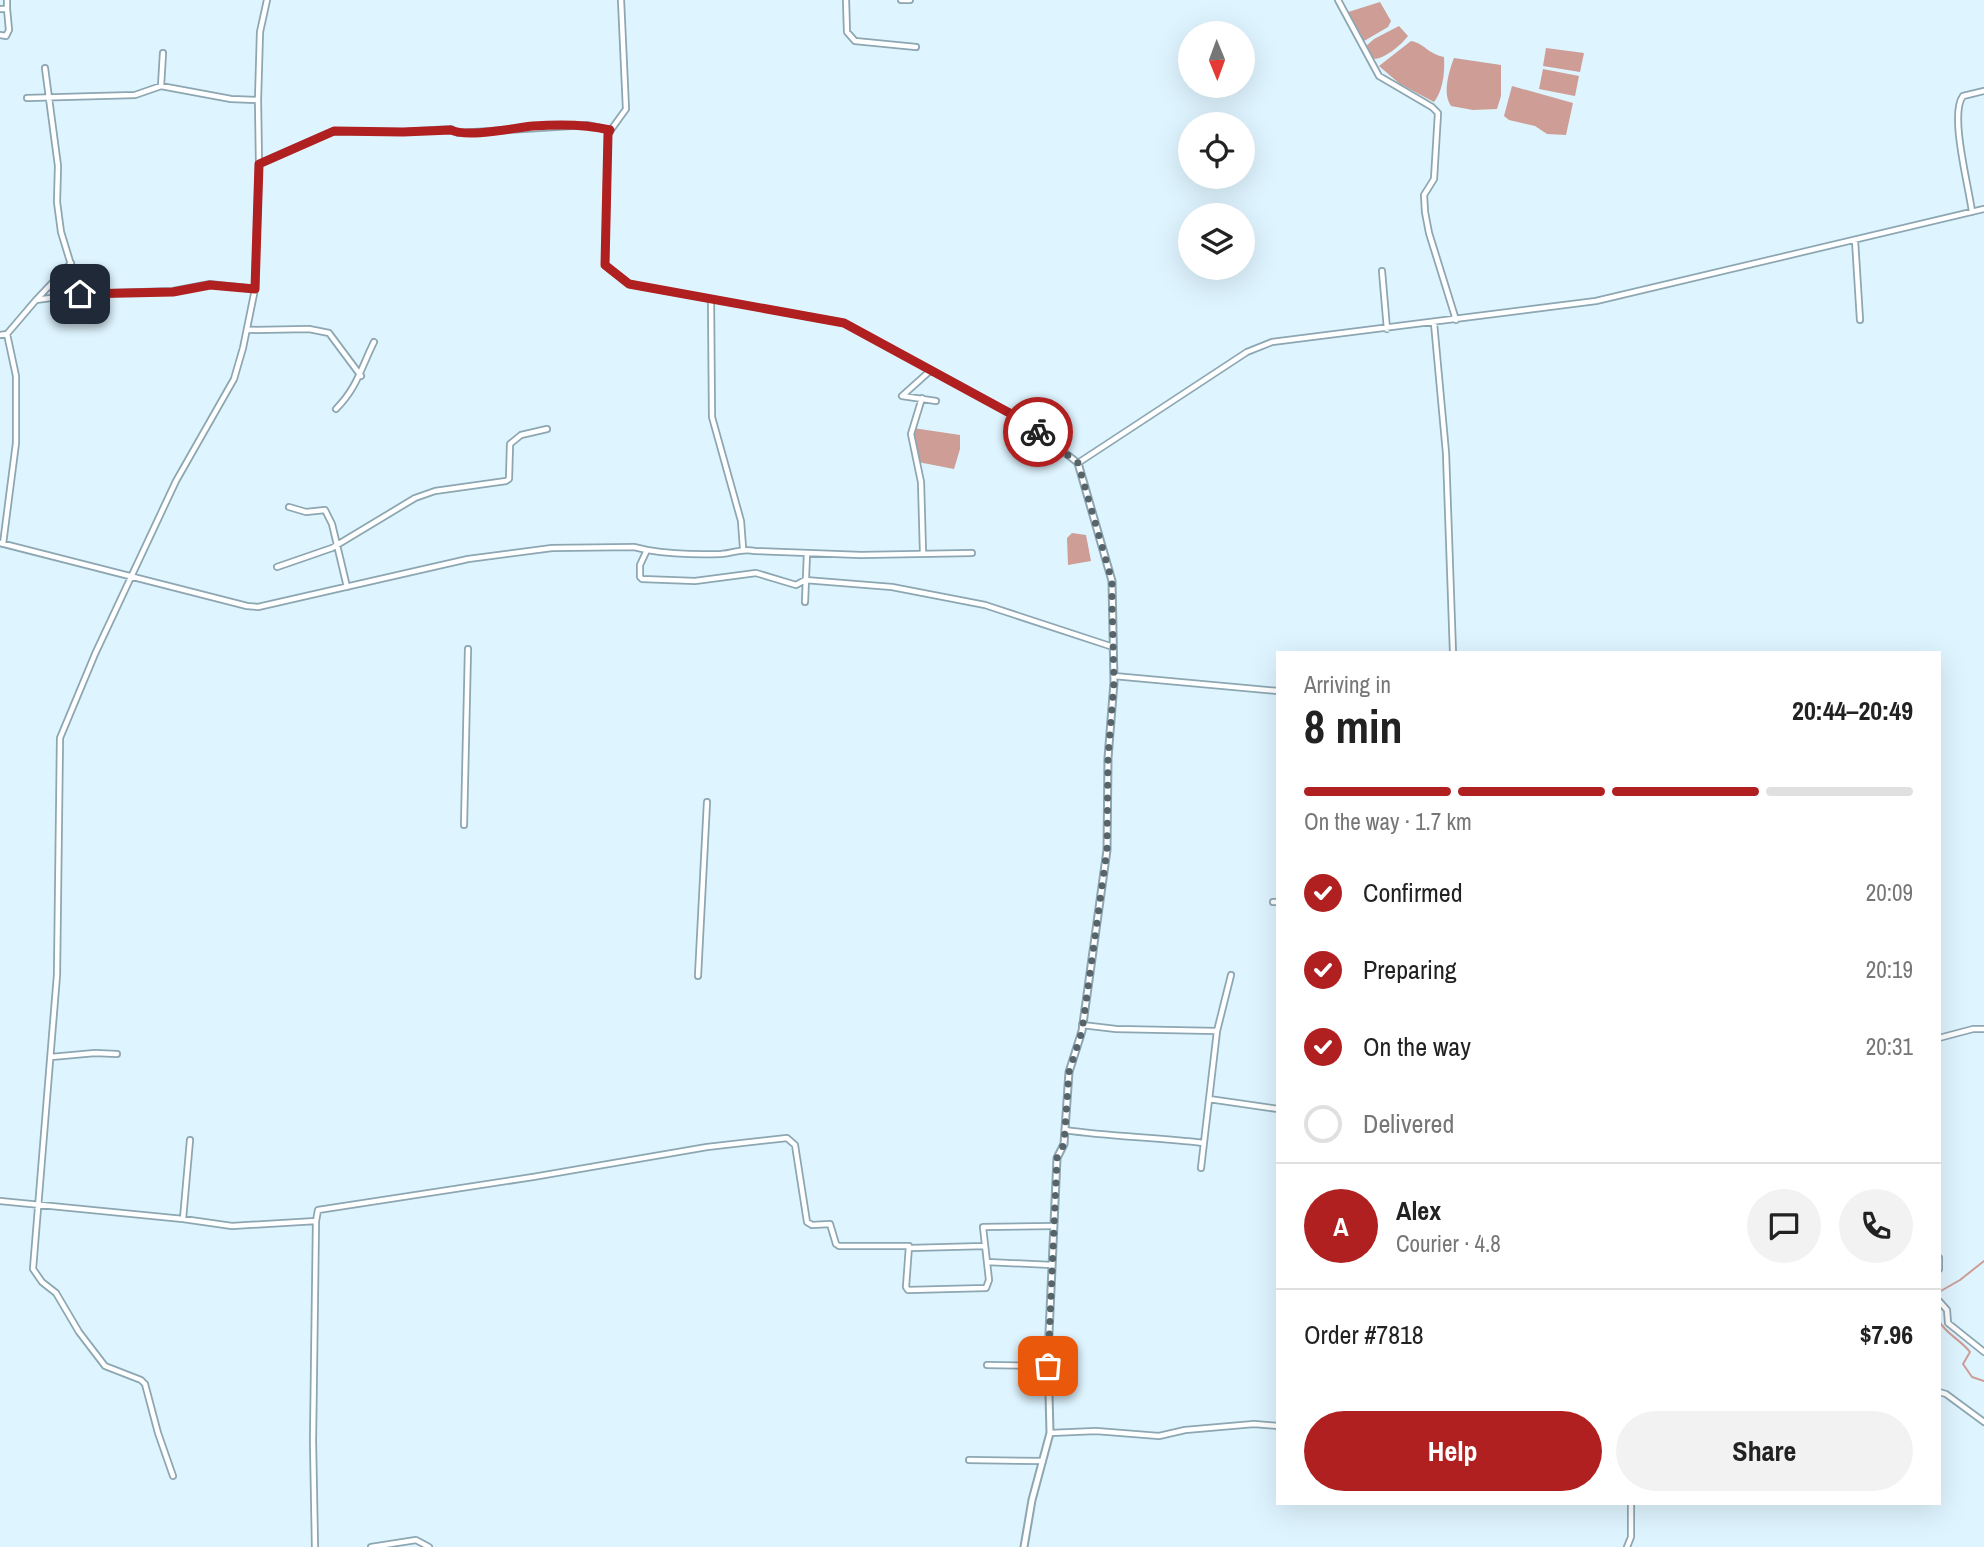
<!DOCTYPE html>
<html lang="en">
<head>
<meta charset="utf-8">
<style>
  :root { --surface:#fff; --page:#f2f2f2; --text:#222; --muted:#767676; --line:#e0e0e0; --accent:#b12020 }
  body { margin:0; font-family:"Archivo Narrow",sans-serif; background:var(--page); color:var(--text); height:100vh; display:flex; flex-direction:column; font-size:26px; white-space:nowrap }
  * { box-sizing:border-box; margin:0 }
  p { font-size:23px; color:var(--muted) }
  .icon { flex:none; width:38px; height:38px; fill:none; stroke:currentColor; stroke-width:2; stroke-linecap:round; stroke-linejoin:round }
  .map { position:relative; flex:1; overflow:hidden }
  .details { position:absolute; left:1276px; top:651px; width:665px; height:854px; display:flex; flex-direction:column; background:var(--surface); border-radius:0px; box-shadow:0 7px 28px #0002 }
  .details>* { flex:none }
  .needle { width:46px; rotate:179deg }
  .controls { position:absolute; left:1178px; top:21px; display:grid; gap:14px }
  .controls a { display:grid; place-items:center; width:77px; height:77px; border-radius:50%; background:var(--surface); box-shadow:0 7px 28px #0002; font-size:35px }
  .pin { position:absolute; display:grid; place-items:center; width:60px; height:60px; color:#fff; margin:-30px; border-radius:14px; box-shadow:0 4px 10px #0006 }
  .courier { position:absolute; display:grid; place-items:center; width:70px; height:70px; margin:-35px; border:5px solid #b12020; border-radius:50%; background:#fff; color:#222; box-shadow:0 2px 9px #0007 }
  .overview em { font-style:normal; font-weight:700 }
  .overview div { display:flex; flex-direction:column-reverse }
  .overview { display:flex; align-items:center; justify-content:space-between; height:119px; padding:0 28px }
  h1 { font-size:46px; font-weight:700; line-height:52px }
  .bar { display:grid; grid-template-columns:repeat(4,1fr); gap:10px 7px; align-content:center; height:84px; padding:0 28px }
  .bar i { height:9px; border-radius:5px; background:var(--line) }
  .bar .active { background:var(--accent) }
  .bar p { grid-column:span 4 }
  .line { display:flex; align-items:center; gap:18px; padding:0 28px; border-top:2px solid var(--line) }
  .line div { flex:1 }
  .round { display:grid; place-items:center; flex:none; width:74px; height:74px; border-radius:37px; background:var(--page) }
  ol { padding:0 28px; list-style:none }
  li { display:flex; align-items:center; gap:21px; height:77px }
  li p { margin-inline-start:auto }
  li .icon { padding:7px; border-radius:50%; background:var(--accent); color:#fff; stroke-width:4 }
  li:last-child { color:var(--muted) }
  li i { width:38px; height:38px; border:4px solid var(--line); border-radius:50% }
  .action { display:flex; gap:14px; margin-top:auto; padding:14px 28px }
  .action a { flex:1; height:80px; border-radius:42px; background:var(--accent); color:#fff; font-size:28px; font-weight:700; line-height:80px; text-align:center }
  .action a+a { background:var(--page); color:var(--text) }
  .map>svg:first-child { display:block }
</style>
</head>
<body>
<div class="map">
<svg width="1984" height="1547" viewBox="0 0 1984 1547">
  <rect width="100%" height="100%" fill="#def4fe"/>
  <path fill="#cd9d96" d="M1380,2l11,19 -3,6 -29,17 -14,-31z
    M1399,26l9,10c-7,9 -23,23 -35,23l-6,-6 -2,-6 9,-8z
    M1411,41c13,2 17,13 33,16 1,15 -1,34 -10,45l-34,-18 -21,-18z
    M1546,48l38,5 -4,19 -37,-6z
    M1454,58l47,7v31l-4,13 -24,1 -22,-4c-9,-12 -2,-35 3,-48z
    M1543,69l36,7 -4,20 -36,-7z
    M1512,86l61,17 -7,32 -19,-1 -12,-8 -26,-6 -5,-4z
    M913,428l47,7v14l-6,20 -36,-7z
    M1072,533l14,2 5,26 -23,4 -1,-27z"/>
  <g fill="none" stroke-linecap="round" stroke-linejoin="round">
    <path stroke="#cd9d96" stroke-width="2" d="M1939,1292l21,-12 24,-19
      M1939,1321c7,13 22,19 31,31l-7,12 9,13 12,4"/>
    <defs>
      <path id="minor" d="M621,0l5,109 -18,25 -3,131 24,19 215,39 182,99 52,41 169,-111 25,-10 324,-41 388,-92
        M846,0l1,32 8,9 61,6
        M901,0h9
        M1338,0l41,76 53,31 6,6 -4,66 -10,16 1,17 4,21 27,87
        M0,9h7l2,21 -3,6 -6,-1
        M7,9v-9
        M45,68l13,98 -1,36 4,30 19,62
        M161,86l2,-33
        M27,98l108,-3 26,-9 70,13 27,1
        M259,164l75,-33 69,1 48,-3 7,4 129,-8 23,5
        M1972,212c-3,-25 -23,-98 -9,-116l21,-5
        M1855,240l5,80
        M1382,271l5,58
        M711,299l1,118 29,104 2,27
        M36,300l35,-37
        M1434,323l12,130 7,200
        M247,330l62,-1 20,4 32,43
        M0,335l7,-1 29,-34 44,-6 93,-3 37,-7 45,5
        M931,370l-29,26 34,5
        M922,398l-11,36 10,48 2,70
        M336,409c21,-21 25,-41 38,-67
        M289,507l17,5 19,-2 7,14 15,63
        M0,543l247,63 11,1 210,-48 84,-11 82,-1 13,3 -7,15v12l2,2 53,2 61,-8 40,12 9,-5 87,7 93,18 128,42
        M3,544l13,-101v-67l-9,-42
        M647,550c25,4 49,5 74,4 14,-1 19,-6 34,-3l106,4 111,-2
        M277,567l55,-19 83,-50 20,-7 71,-10 3,-2 1,-35 11,-9 26,-6
        M805,602l2,-49
        M1114,676l164,15
        M464,825l4,-176
        M1273,902h5
        M698,976l9,-174
        M1082,1025l34,4 101,2
        M1939,1038l34,-9h11
        M51,1057l44,-4 22,1
        M1209,1099l69,10
        M1065,1130c46,7 92,7 138,13
        M1201,1168l16,-137 14,-56
        M0,1201l183,18 49,7 84,-5 2,-11 215,-33 174,-30 80,-9 8,7 12,77 5,3 18,-1 6,20 3,2h70l-3,41 2,3 78,-2 3,-8 -6,-53 71,-1
        M183,1219l7,-79
        M910,1248l75,-2
        M1939,1258v11
        M987,1262l65,3
        M1939,1301l8,9 1,13 36,29
        M987,1365l61,1
        M1939,1392l7,2 38,28
        M1050,1433l46,-2 63,5 26,-6 69,-6 24,2
        M969,1460l74,1
        M173,1476l-15,-43 -13,-49 -4,-4 -36,-14 -26,-34 -23,-39 -14,-11 -9,-13 24,-294 3,-237 35,-84 81,-173 58,-102 9,-31 12,-59 4,-125 -1,-64 2,-68 7,-32
        M315,1547l-2,-106 3,-220
        M371,1547l45,-7 13,7
        M1627,1547l4,-10v-34"/>
      <path id="tertiary" d="M1024,1547l8,-47 18,-67 -2,-78 9,-197 7,-14 5,-72 13,-41 25,-181 1,-92 6,-76 -2,-101 -34,-118"/>
    </defs>
    <use href="#minor" stroke="#8ca6b2" stroke-width="8"/>
    <use href="#tertiary" stroke="#8ca6b2" stroke-width="9"/>
    <use href="#minor" stroke="#fff" stroke-width="4.5"/>
    <use href="#tertiary" stroke="#fff" stroke-width="5"/>
  </g>
  <g fill="none" stroke-linecap="round" stroke-linejoin="round">
    <path stroke="#57656b" stroke-width="7" stroke-dasharray="0 12.6" d="M1038,432l40,31 34,118v22l2,79 -6,76 -1,92 -25,181 -13,41 -5,72 -7,14 -9,208"/>
    <path stroke="#b12020" stroke-width="9" d="M80,294l93,-2 37,-7 45,4 4,-125 75,-33 69,1 48,-2c17,8 62,-2 82,-4 26,-2 52,-2 77,4l-2,4 -3,131 24,19 215,39 182,99 12,10"/>
  </g>
</svg>
<div class="controls">
<a><svg class="needle" viewBox="-14 -14 28 28"><path d="M0-13l5 13h-10z" fill="#e53935"/><path d="M0 13l5-13h-10z" fill="#767676"/></svg></a>
<a><svg class="icon" aria-label="locate" viewBox="0 0 24 24"><circle cx="12" cy="12" r="6"/><path d="M12 2v4M12 18v4M2 12h4M18 12h4"/></svg></a>
<a><svg class="icon" aria-label="layers" viewBox="0 0 24 24"><path d="M12 4l9 5-9 5-9-5zM3 14l9 5 9-5"/></svg></a>
</div>
<div class="pin" style="left:1048px;top:1366px;background:#ea580c"><svg class="icon" aria-label="bag" viewBox="0 0 24 24"><path d="M5 8h14l-1 12H6zM9 8a3 3 0 0 1 6 0"/></svg></div>
<div class="pin" style="left:80px;top:294px;background:#1f2937"><svg class="icon" aria-label="home" viewBox="0 0 24 24"><path d="M3 11l9-7 9 7M6 9v11h12V9"/></svg></div>
<div class="courier" style="left:1038px;top:432px"><svg class="icon" aria-label="bike" viewBox="0 0 24 24"><circle cx="6" cy="16" r="4"/><circle cx="18" cy="16" r="4"/><path d="M6 16l4-8h5l3 8M10 8l3 8H6M13 5h3"/></svg></div>
<section class="details">
<div class="overview"><div><h1>8 min</h1><p>Arriving in</p></div><em>20:44–20:49</em></div>
<div class="bar"><i class="active"></i><i class="active"></i><i class="active"></i><i></i><p>On the way · 1.7 km</p></div>
<ol>
<li><svg class="icon" aria-label="check" viewBox="0 0 24 24"><path d="M5 12l5 5 9-10"/></svg>Confirmed<p>20:09</p></li>
<li><svg class="icon" aria-label="check" viewBox="0 0 24 24"><path d="M5 12l5 5 9-10"/></svg>Preparing<p>20:19</p></li>
<li><svg class="icon" aria-label="check" viewBox="0 0 24 24"><path d="M5 12l5 5 9-10"/></svg>On the way<p>20:31</p></li>
<li><i></i>Delivered</li>
</ol>
<div class="line" style="height:126px"><b class="round" style="background:var(--accent);color:#fff">A</b><div><b>Alex</b><p>Courier · 4.8</p></div><a class="round"><svg class="icon" aria-label="chat" viewBox="0 0 24 24"><path d="M4 5h16v11H9l-5 4z"/></svg></a><a class="round"><svg class="icon" aria-label="phone" viewBox="0 0 24 24"><path d="M5 4h4l2 5-3 2q2 4 5 5l2-3 5 2v4C11 20 4 13 5 4z"/></svg></a></div>
<div class="line" style="height:91px"><div>Order #7818</div><b>$7.96</b></div>
<div class="action"><a>Help</a><a>Share</a></div>
</section>
</div>
</body>
</html>
